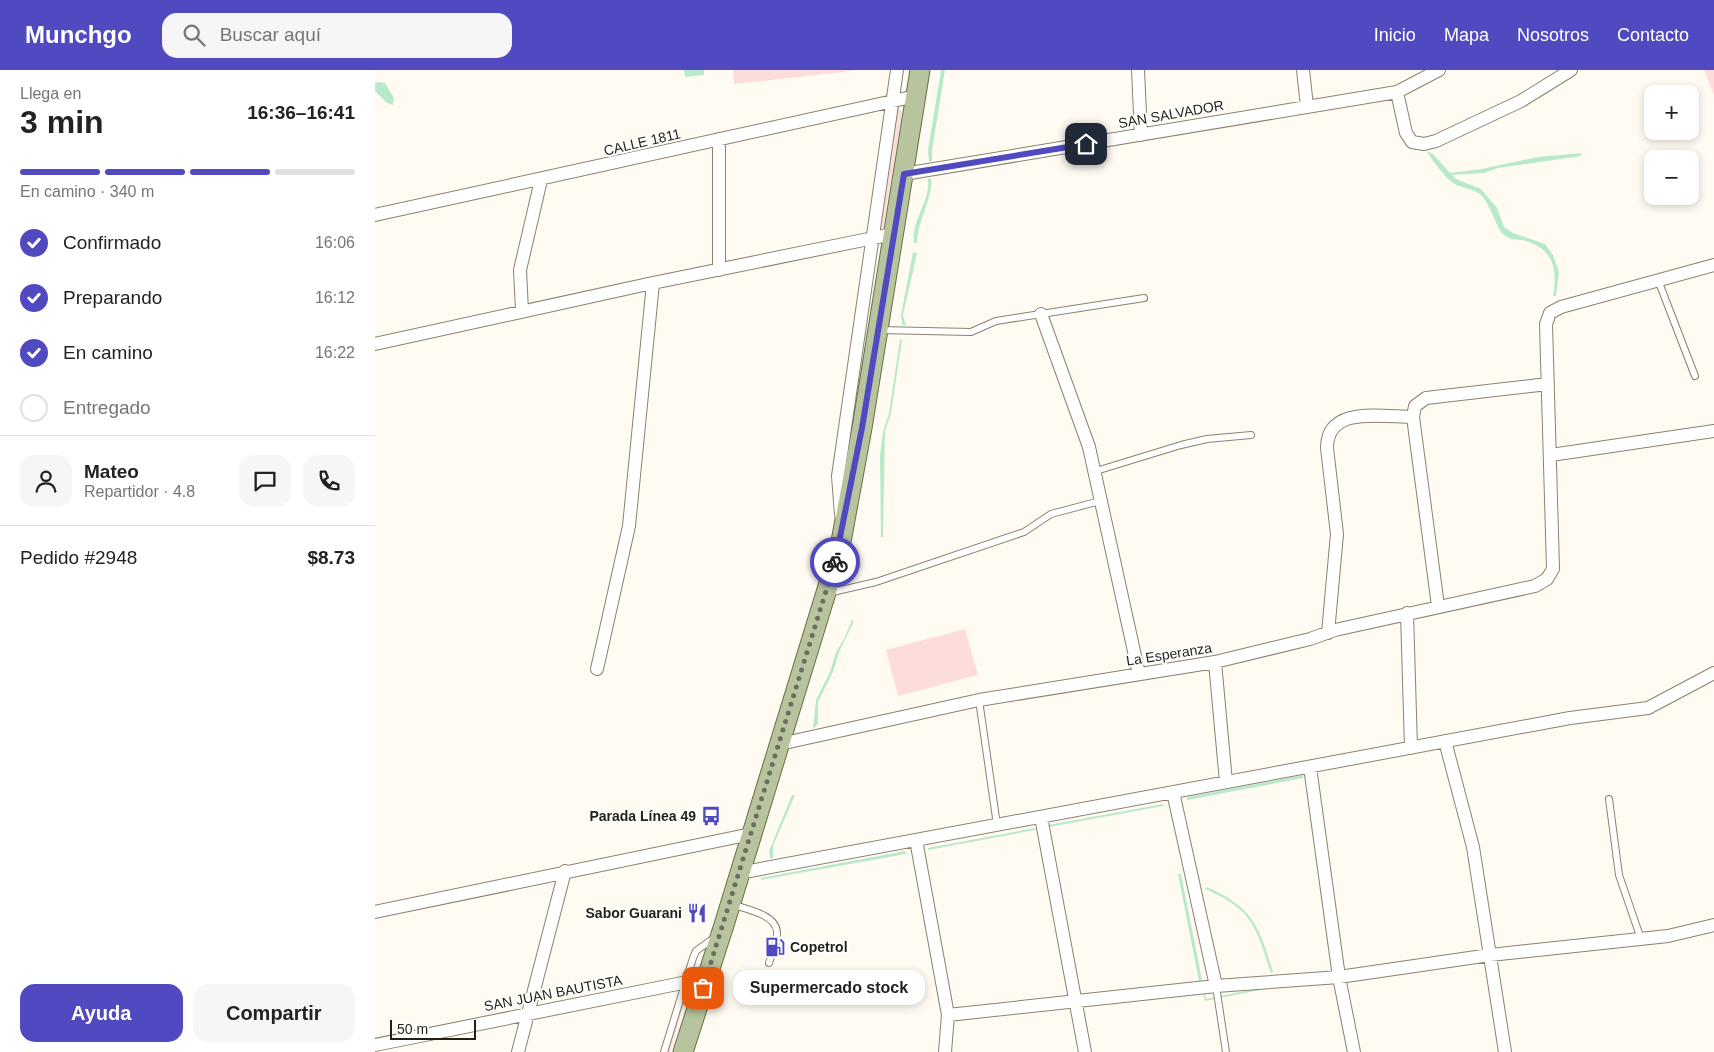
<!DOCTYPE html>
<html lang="es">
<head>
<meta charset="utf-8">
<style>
  :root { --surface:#fff; --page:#f6f6f6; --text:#222; --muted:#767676; --line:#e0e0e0; --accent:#5149c0 }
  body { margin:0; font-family:Arial,sans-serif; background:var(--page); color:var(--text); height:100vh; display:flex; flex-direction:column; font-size:19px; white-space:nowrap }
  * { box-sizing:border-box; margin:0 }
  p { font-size:16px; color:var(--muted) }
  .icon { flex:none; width:28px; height:28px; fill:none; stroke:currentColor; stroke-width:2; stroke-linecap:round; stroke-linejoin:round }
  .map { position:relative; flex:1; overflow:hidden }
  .drawer { display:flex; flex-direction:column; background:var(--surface); width:375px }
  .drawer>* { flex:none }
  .fabs { position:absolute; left:1269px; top:15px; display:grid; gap:10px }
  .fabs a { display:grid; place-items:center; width:55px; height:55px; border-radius:10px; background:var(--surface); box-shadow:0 2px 8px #0003; font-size:25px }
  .scale { position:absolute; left:15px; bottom:12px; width:86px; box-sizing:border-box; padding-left:5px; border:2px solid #221f17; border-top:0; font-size:14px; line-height:18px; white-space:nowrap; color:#221f17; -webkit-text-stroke:4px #fff; paint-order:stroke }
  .pin { position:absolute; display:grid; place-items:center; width:42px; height:42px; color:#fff; margin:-21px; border-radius:10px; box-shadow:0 2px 8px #0006 }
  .courier { position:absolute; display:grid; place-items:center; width:50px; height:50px; margin:-25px; border:4px solid #5149c0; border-radius:50%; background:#fff; color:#222; box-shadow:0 1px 6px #0007 }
  .bubble { position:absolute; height:35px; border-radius:15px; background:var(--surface); box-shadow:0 2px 8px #0003; font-size:16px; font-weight:800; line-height:35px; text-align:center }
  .headline em { font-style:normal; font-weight:800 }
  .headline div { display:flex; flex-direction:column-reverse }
  .headline { display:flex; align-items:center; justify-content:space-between; height:85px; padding:0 20px }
  h1 { font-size:32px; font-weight:800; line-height:38px }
  .bar { display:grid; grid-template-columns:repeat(4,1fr); gap:8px 5px; align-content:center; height:60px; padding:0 20px }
  .bar i { height:6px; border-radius:4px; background:var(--line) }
  .bar .active { background:var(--accent) }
  .bar p { grid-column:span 4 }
  .line { display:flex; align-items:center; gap:12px; padding:0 20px; border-top:1px solid var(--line) }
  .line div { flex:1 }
  .round { display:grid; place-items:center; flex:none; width:52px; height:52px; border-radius:15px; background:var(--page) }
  ol { padding:0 20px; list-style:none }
  li { display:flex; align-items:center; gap:15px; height:55px }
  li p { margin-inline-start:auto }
  li .icon { padding:5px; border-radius:50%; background:var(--accent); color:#fff; stroke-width:4 }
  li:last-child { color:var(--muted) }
  li i { width:28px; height:28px; border:2px solid var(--line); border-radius:50% }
  .action { display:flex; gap:10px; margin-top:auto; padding:10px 20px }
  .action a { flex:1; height:58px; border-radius:15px; background:var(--accent); color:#fff; font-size:20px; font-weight:800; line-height:58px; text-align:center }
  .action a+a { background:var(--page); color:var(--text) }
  header { display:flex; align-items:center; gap:30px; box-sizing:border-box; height:70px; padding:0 25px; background:var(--accent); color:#fff }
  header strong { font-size:24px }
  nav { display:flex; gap:28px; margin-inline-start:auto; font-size:18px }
  .search { width:350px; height:45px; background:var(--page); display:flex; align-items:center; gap:12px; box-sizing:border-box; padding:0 18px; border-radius:15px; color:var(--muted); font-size:19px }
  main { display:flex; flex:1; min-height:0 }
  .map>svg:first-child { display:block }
</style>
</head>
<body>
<header>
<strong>Munchgo</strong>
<div class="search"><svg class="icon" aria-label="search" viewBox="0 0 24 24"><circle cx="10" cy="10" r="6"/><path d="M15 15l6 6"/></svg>Buscar aquí</div>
<nav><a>Inicio</a><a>Mapa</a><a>Nosotros</a><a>Contacto</a></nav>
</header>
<main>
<section class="drawer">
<div class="headline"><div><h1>3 min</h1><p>Llega en</p></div><em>16:36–16:41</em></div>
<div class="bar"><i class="active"></i><i class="active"></i><i class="active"></i><i></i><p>En camino · 340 m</p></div>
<ol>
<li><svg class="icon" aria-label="check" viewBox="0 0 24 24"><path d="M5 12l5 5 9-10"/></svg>Confirmado<p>16:06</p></li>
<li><svg class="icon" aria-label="check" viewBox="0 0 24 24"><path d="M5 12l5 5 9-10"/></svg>Preparando<p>16:12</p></li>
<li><svg class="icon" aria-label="check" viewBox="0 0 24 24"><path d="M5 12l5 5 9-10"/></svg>En camino<p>16:22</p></li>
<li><i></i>Entregado</li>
</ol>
<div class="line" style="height:90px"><a class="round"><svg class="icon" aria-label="person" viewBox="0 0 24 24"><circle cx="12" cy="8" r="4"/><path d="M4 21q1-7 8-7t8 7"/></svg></a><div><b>Mateo</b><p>Repartidor · 4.8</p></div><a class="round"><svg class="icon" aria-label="chat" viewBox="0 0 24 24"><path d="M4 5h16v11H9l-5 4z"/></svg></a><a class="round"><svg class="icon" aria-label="phone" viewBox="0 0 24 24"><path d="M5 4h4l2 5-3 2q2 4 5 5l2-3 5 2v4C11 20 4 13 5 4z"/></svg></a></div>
<div class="line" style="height:65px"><div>Pedido #2948</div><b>$8.73</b></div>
<div class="action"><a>Ayuda</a><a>Compartir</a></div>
</section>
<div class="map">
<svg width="1339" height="982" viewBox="0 0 1339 982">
  <rect width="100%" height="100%" fill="#fffbf2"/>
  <path fill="#fddddc" d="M358,0h119v1l-118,13z
    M1329,0h10v25z
    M522,38l3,1 2,5 -19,114 -5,4z
    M590,559l13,46 -80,21 -12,-46z
    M312,924l-17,58h-3l17,-57z"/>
  <path fill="#b8e9ca" d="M309,0h20v5l-19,2z
    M566,0h4l-13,80v11l-3,1 -1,-12z
    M4,12l6,1 9,15 -1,7 -6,-2 -12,-12v-8z
    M1052,81l6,3 17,19 31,-4 57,-12 43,-4v3l-83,12 -14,5 -32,2 4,4 25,10 16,19 7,19 9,6 32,11 8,11 6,17 -3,24h-3c5,-29 0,-48 -31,-56 -7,-1 -12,0 -18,-5 -8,-7 -12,-28 -23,-40 -6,-6 -20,-7 -28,-12 -6,-4 -24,-26 -26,-32z
    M556,108c3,18 -14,44 -14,65h-3c-3,-23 17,-43 14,-64z
    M538,182l4,1 -14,62 3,10h-4l-1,-10z
    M525,269l2,1 -11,73 -6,19 -2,105 -2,1 -1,-83 3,-23 6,-19z
    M477,550l2,1 -15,31 -6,20 -15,30v22l-5,5 3,-29 14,-28 6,-20 8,-13z
    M928,705v3l-116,22v-3z
    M417,725h3l-22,51v12h-3l-1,-7z
    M788,734v2l-114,21 -1,-2z
    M660,758v2l-107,20v-2z
    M530,781l1,3 -145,26v-2z
    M803,804h3l21,106 -3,1z
    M832,817c46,21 52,38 66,85l-2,1c-15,-47 -19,-64 -66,-84z
    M960,910l14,72h-2l-14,-70 -68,7 -60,12 -3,-11 2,-1 2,10 58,-12z"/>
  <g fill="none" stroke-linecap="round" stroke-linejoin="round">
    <defs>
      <path id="lane" d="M1283,210l37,96
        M504,260l92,2 25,-11 148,-23
        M721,401l85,-26 26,-6 44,-4
        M453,523l48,-11 148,-50 27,-18 49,-13
        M604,630l18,125
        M1234,729l10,76 22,64
        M356,834c14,5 45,10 46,28 1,9 -5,22 -8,31
        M841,916l10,66
        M289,982l29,-94 3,-7 18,-13"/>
      <path id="street" d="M763,0l3,65
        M928,0l4,36
        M1022,22l9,41 6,9 12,2 12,-3 85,-40 50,-31
        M529,104l493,-82 42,-22
        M0,145l541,-119
        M344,200v-131
        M147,241l-2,-41 21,-90
        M666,244l48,133 50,227
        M0,274l273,-60 245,-50
        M1038,347l25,189
        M1176,385l163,-24
        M466,445l-3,-39 59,-406
        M1032,543l4,135
        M953,563l9,-99 -10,-86c0,-43 56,-31 86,-31l2,-11 11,-8 122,-14
        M840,592l11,120
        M222,599l32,-143 24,-243
        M1070,671l28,106 32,205
        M405,674l199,-44 236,-38 95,-23 25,-9 200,-44 12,-7 6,-10 -7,-245 4,-11 11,-6 153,-42
        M935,697l29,210 15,75
        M798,722l43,194
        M666,747l44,235
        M541,770l32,175 -3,37
        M364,803l831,-155 78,-10 66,-35
        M0,842l376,-78
        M573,945l268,-29 123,-9 151,-22 178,-19 46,-11
        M0,975l332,-67
        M143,982l47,-181"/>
      <path id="primary" d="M308,982l41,-127 116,-378 22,-119 58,-358"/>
    </defs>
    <use href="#lane" stroke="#8a826d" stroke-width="8"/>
    <use href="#street" stroke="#8a826d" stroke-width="14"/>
    <use href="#primary" stroke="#647044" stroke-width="21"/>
    <use href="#lane" stroke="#fff" stroke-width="6"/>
    <use href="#street" stroke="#fff" stroke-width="12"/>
    <use href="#primary" stroke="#b8c49d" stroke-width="19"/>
  </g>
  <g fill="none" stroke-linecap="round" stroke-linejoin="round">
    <path stroke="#6f6c64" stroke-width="5" stroke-dasharray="0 9" d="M328,918l132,-426"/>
    <path stroke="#5149c0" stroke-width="6" d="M460,492l27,-134 42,-254 182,-30"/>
  </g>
  <defs>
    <symbol id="bus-bare" viewBox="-9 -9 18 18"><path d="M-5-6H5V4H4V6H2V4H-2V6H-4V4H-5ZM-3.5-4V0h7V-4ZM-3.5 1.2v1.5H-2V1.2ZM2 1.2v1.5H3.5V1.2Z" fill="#5149c0" stroke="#fff" stroke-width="2.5" paint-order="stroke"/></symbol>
    <symbol id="restaurant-bare" viewBox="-9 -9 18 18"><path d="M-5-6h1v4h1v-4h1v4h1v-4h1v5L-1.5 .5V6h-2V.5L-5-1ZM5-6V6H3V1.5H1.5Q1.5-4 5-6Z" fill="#5149c0" stroke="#fff" stroke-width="2.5" paint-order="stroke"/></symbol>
    <symbol id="fuel-bare" viewBox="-9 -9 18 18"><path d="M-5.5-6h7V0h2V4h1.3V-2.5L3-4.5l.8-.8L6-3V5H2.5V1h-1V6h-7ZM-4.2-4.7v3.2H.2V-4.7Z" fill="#5149c0" stroke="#fff" stroke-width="2.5" paint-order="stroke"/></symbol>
  </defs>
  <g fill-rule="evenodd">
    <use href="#bus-bare" x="322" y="732" width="28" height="28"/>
    <use href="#restaurant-bare" x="308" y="829" width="28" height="28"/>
    <use href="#fuel-bare" x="386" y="863" width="28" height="28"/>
  </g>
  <g text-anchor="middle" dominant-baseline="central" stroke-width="4" stroke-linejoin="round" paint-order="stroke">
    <g font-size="14" fill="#221f17" stroke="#fff">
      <text transform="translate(796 44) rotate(-10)">SAN SALVADOR</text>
      <text transform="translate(267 72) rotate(-13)">CALLE 1811</text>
      <text transform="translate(794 584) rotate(-9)">La Esperanza</text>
      <text transform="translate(178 923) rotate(-11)">SAN JUAN BAUTISTA</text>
    </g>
    <g font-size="14" font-weight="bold" fill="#221f17" stroke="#fff" text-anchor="end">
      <text x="321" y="746">Parada Línea 49</text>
      <text x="307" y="843">Sabor Guarani</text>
      <text x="415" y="877" text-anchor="start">Copetrol</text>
    </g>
  </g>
</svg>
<div class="fabs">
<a>+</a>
<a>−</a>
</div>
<div class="scale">50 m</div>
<div class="pin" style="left:328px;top:918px;background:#ea580c"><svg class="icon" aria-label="bag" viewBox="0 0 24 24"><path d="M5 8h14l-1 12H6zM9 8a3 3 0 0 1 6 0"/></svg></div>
<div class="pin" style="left:711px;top:74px;background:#1f2937"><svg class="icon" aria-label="home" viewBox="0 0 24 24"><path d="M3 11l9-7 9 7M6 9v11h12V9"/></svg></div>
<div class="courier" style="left:460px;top:492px"><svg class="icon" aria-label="bike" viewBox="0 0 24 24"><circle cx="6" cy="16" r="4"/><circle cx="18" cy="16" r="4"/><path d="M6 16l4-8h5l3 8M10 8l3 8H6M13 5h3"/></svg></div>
<div class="bubble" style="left:358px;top:900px;width:192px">Supermercado stock</div>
</div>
</main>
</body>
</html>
